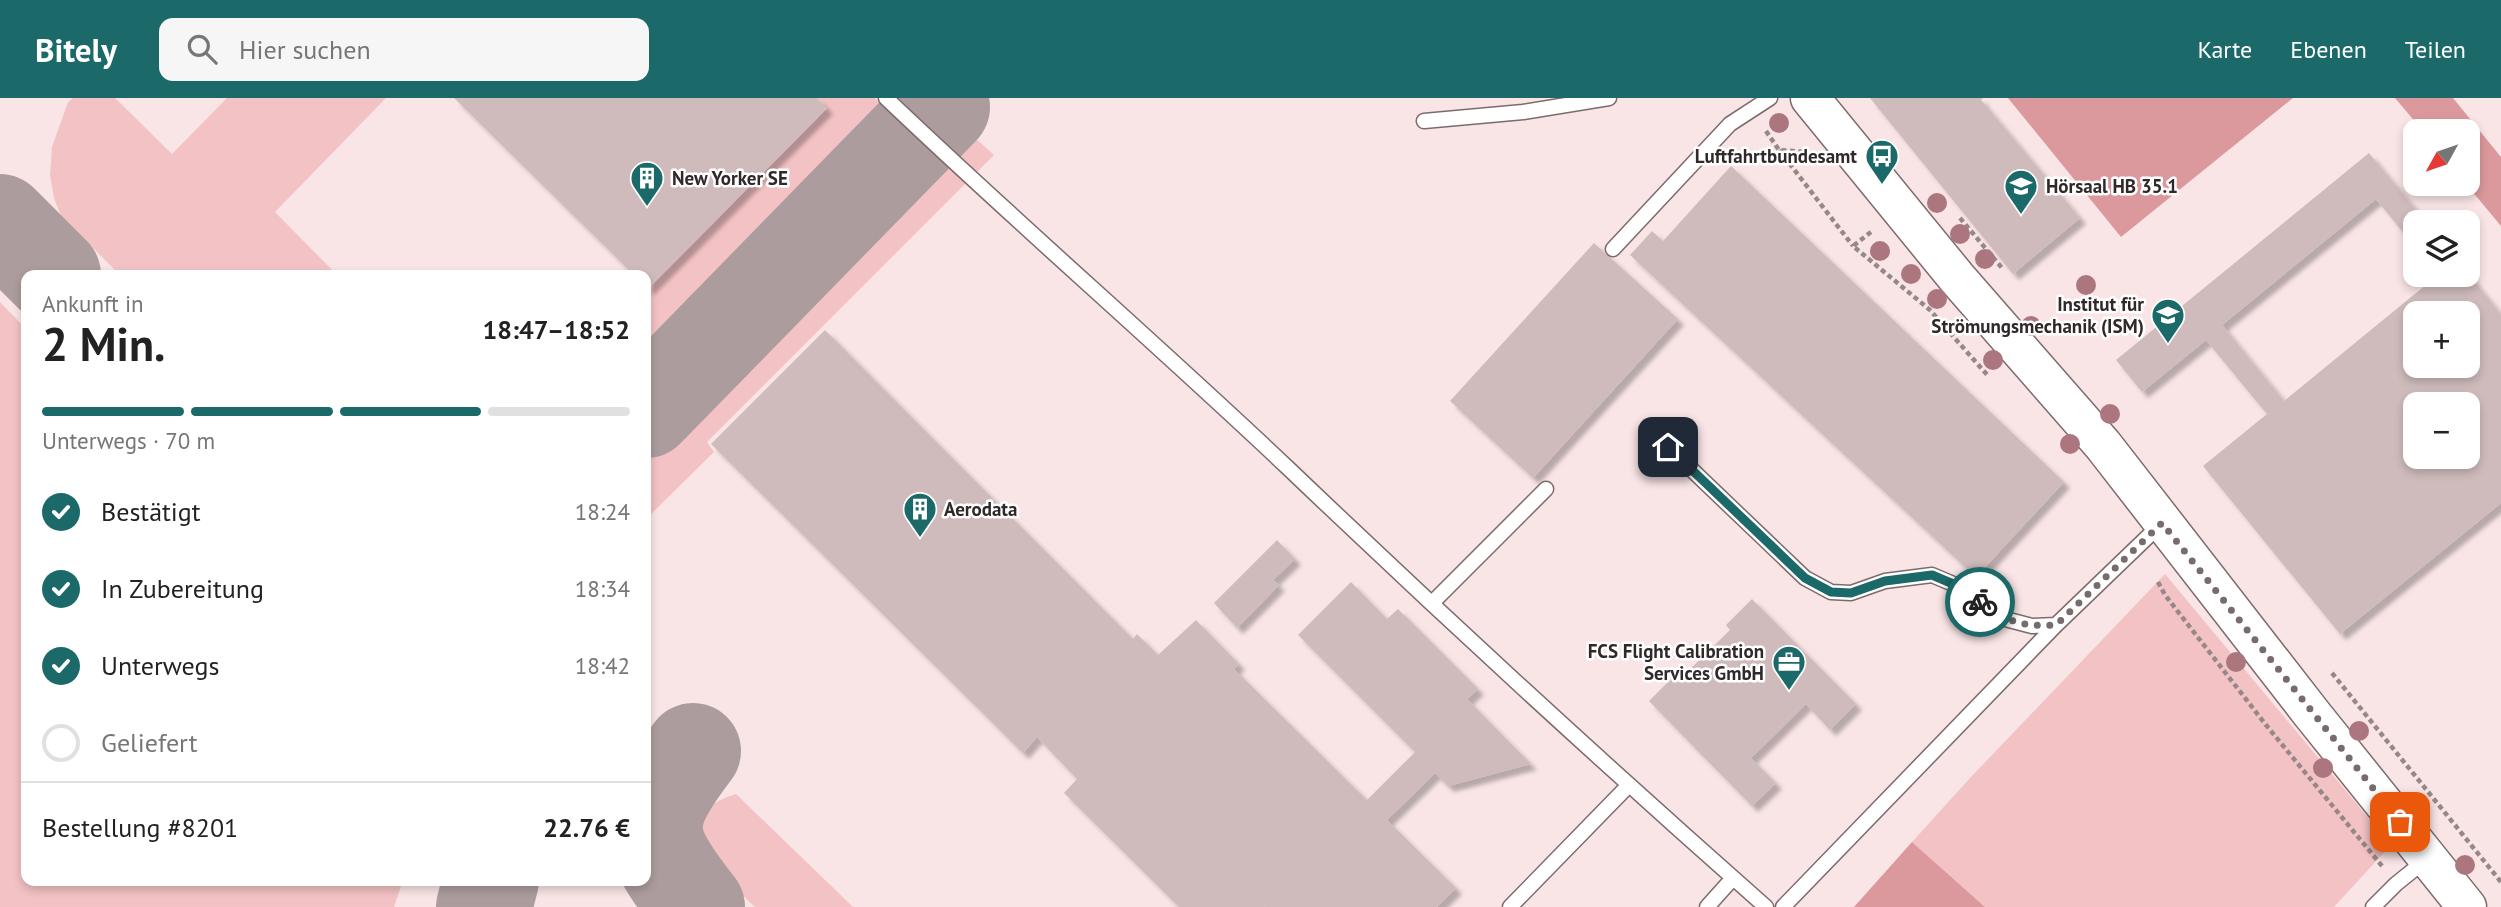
<!DOCTYPE html>
<html lang="de">
<head>
<meta charset="utf-8">
<style>
  :root { --surface:#fff; --page:#f6f6f6; --text:#222; --muted:#767676; --line:#e0e0e0; --accent:#1c696a }
  body { margin:0; font-family:"PT Sans",sans-serif; background:var(--page); color:var(--text); height:100vh; display:flex; flex-direction:column; font-size:26px; white-space:nowrap }
  * { box-sizing:border-box; margin:0 }
  p { font-size:23px; color:var(--muted) }
  .icon { flex:none; width:38px; height:38px; fill:none; stroke:currentColor; stroke-width:2; stroke-linecap:round; stroke-linejoin:round }
  .map { position:relative; flex:1; overflow:hidden }
  .side { position:absolute; left:21px; top:172px; width:630px; height:616px; display:flex; flex-direction:column; background:var(--surface); border-radius:14px; box-shadow:0 4px 10px #0003 }
  .side>* { flex:none }
  .needle { width:46px; rotate:230deg }
  .tools { position:absolute; left:2403px; top:21px; display:grid; gap:14px }
  .tools a { display:grid; place-items:center; width:77px; height:77px; border-radius:14px; background:var(--surface); box-shadow:0 4px 10px #0003; font-size:35px }
  .pin { position:absolute; display:grid; place-items:center; width:60px; height:60px; color:#fff; margin:-30px; border-radius:14px; box-shadow:0 4px 10px #0006 }
  .courier { position:absolute; display:grid; place-items:center; width:70px; height:70px; margin:-35px; border:5px solid #1c696a; border-radius:50%; background:#fff; color:#222; box-shadow:0 2px 9px #0007 }
  .head em { font-style:normal; font-weight:600 }
  .head div { display:flex; flex-direction:column-reverse }
  .head { display:flex; align-items:center; justify-content:space-between; height:119px; padding:0 21px }
  h1 { font-size:46px; font-weight:600; line-height:52px }
  .bar { display:grid; grid-template-columns:repeat(4,1fr); gap:10px 7px; align-content:center; height:84px; padding:0 21px }
  .bar i { height:9px; border-radius:5px; background:var(--line) }
  .bar .active { background:var(--accent) }
  .bar p { grid-column:span 4 }
  .line { display:flex; align-items:center; gap:18px; padding:0 21px; border-top:2px solid var(--line) }
  .line div { flex:1 }
  ol { padding:0 21px; list-style:none }
  li { display:flex; align-items:center; gap:21px; height:77px }
  li p { margin-inline-start:auto }
  li .icon { padding:7px; border-radius:50%; background:var(--accent); color:#fff; stroke-width:4 }
  li:last-child { color:var(--muted) }
  li i { width:38px; height:38px; border:4px solid var(--line); border-radius:50% }
  header { display:flex; align-items:center; gap:42px; box-sizing:border-box; height:98px; padding:0 35px; background:var(--accent); color:#fff }
  header strong { font-size:33px }
  nav { display:flex; gap:38px; margin-inline-start:auto; font-size:24px }
  .search { width:490px; height:63px; background:var(--page); display:flex; align-items:center; gap:18px; box-sizing:border-box; padding:0 24px; border-radius:14px; color:var(--muted); font-size:26px }
  .map>svg:first-child { display:block }
</style>
</head>
<body>
<header>
<strong>Bitely</strong>
<div class="search"><svg class="icon" aria-label="search" viewBox="0 0 24 24"><circle cx="10" cy="10" r="6"/><path d="M15 15l6 6"/></svg>Hier suchen</div>
<nav><a>Karte</a><a>Ebenen</a><a>Teilen</a></nav>
</header>
<div class="map">
<svg width="2501" height="809" viewBox="0 0 2501 809">
  <defs>
    <filter id="shadow"><feDropShadow dx="6" dy="6" stdDeviation="2" flood-color="#0004"/></filter>
  </defs>
  <rect width="100%" height="100%" fill="#fae5e6"/>
  <path fill="#f3c2c4" d="M73,0h42l57,56 55,-56h159l-111,114 62,63h-217l-59,-59 -7,-18 -4,-23 2,-28 16,-45z
    M817,0h58l18,17 -247,253v-78l181,-181z
    M963,29l31,28 -287,287 7,10 -68,67v-71z
    M0,204l26,27v551h377l-9,27h-394z
    M2165,476l226,271 -57,62h-349l-73,-65 58,-64z
    M736,696l117,113h1h-99l-60,-58c-2,-33 12,-46 41,-55z"/>
  <path fill="#db999d" d="M2008,0h285l-172,139z
    M2395,0h58l48,59v69l-35,-42 2,-53h-45z
    M1912,744l73,65h-131z"/>
  <g fill="none" stroke-linecap="round" stroke-linejoin="round">
    <path stroke="#ac9c9d" stroke-width="96" d="M0,124l53,53
      M646,312l296,-303
      M693,653c-54,71 -49,88 4,156
      M484,809l7,-27"/>
  </g>
  <path fill="#cfbbbb" fill-rule="evenodd" filter="url(#shadow)" d="M454,0h363l10,10 -179,181 -2,-2v-12h-12z
    M1870,0h113l-2,2 99,118 -67,56z
    M2369,55l57,69h-11v25l-39,-48 -154,126 62,76 154,-126h31l32,39v189l-161,131 -137,-168 64,-52 -15,-18 -46,-56 -64,52 -26,-32zM2415,215h53v53h-53zM2415,306h53v53h-53z
    M1731,68l333,316 -88,95 -346,-322 22,-24 11,10z
    M1594,145l84,76 -145,159 -83,-77z
    M825,232l308,309 4,-5 21,21 38,-35 43,44 -5,5 133,131 48,-48 -117,-117 53,-53 36,37 11,-10 80,80 -11,10 64,65 -83,22 -13,-13 -48,47 69,68 -19,19h-172l11,-13 -12,13h-85l-115,-114 13,-14 -40,-42 -14,16 -312,-309z
    M1277,442l18,19 -22,21 6,5 -42,43 -23,-25z
    M1752,501l104,105 -26,26 -24,-26 -55,54 25,25 -24,23 -103,-105 25,-25 5,4 51,-50 -4,-5z"/>
  <g fill="none" stroke-linecap="round" stroke-linejoin="round">
    <defs>
      <path id="lane" d="M886,0c132,126 270,245 402,370 157,150 316,296 478,439
        M1424,23l99,-9 86,-14
        M1613,151l117,-125 40,-26
        M1668,349l137,131 26,14 20,1 34,-12 47,-6 33,14 44,31 23,6 24,-1
        M1432,505l114,-114
        M1510,809l119,-122
        M1707,809l26,-29
        M1783,809l273,-282 105,-101
        M2373,809l23,-23 31,-25"/>
      <path id="secondary" d="M1810,0l147,180 146,167 209,269 155,193"/>
    </defs>
    <use href="#lane" stroke="#7d6b6b" stroke-width="17"/>
    <use href="#secondary" stroke="#7d6b6b" stroke-width="41"/>
    <path stroke="#968888" stroke-width="4.5" stroke-dasharray="5 3.5" stroke-linecap="butt" d="M1766,33l13,19 28,2
      M1779,52l74,96
      M1960,120l42,50
      M1871,134l-18,14 77,64 59,67
      M2158,484l7,13 101,130 116,141
      M2332,575l169,209"/>
    <use href="#lane" stroke="#fff" stroke-width="14"/>
    <use href="#secondary" stroke="#fff" stroke-width="38"/>
  </g>
  <g fill="#ab767e">
    <circle cx="1779" cy="25" r="10"/>
    <circle cx="1937" cy="105" r="10"/>
    <circle cx="1960" cy="136" r="10"/>
    <circle cx="1880" cy="153" r="10"/>
    <circle cx="1985" cy="161" r="10"/>
    <circle cx="1911" cy="176" r="10"/>
    <circle cx="2086" cy="187" r="10"/>
    <circle cx="1937" cy="201" r="10"/>
    <circle cx="2031" cy="228" r="10"/>
    <circle cx="1993" cy="262" r="10"/>
    <circle cx="2110" cy="316" r="10"/>
    <circle cx="2070" cy="346" r="10"/>
    <circle cx="2236" cy="564" r="10"/>
    <circle cx="2359" cy="633" r="10"/>
    <circle cx="2323" cy="670" r="10"/>
    <circle cx="2382" cy="743" r="10"/>
    <circle cx="2465" cy="767" r="10"/>
  </g>
  <g fill="none" stroke-linecap="round" stroke-linejoin="round">
    <path stroke="#776b6b" stroke-width="7" stroke-dasharray="0 12.6" d="M1980,504c26,20 44,25 76,23l106,-102 238,299"/>
    <path stroke="#1c696a" stroke-width="9" d="M1668,349l137,131 26,14 20,1 34,-12 47,-6 33,14 15,13"/>
  </g>
  <defs>
    <symbol id="bus-pin" viewBox="-11 -11 22 30"><path d="M0 17L-7.5 6A9.5 9.5 0 1 1 7.5 6Z" fill="#1c696a" stroke="#fff"/><path d="M-5-6H5V4H4V6H2V4H-2V6H-4V4H-5ZM-3.5-4V0h7V-4ZM-3.5 1.2v1.5H-2V1.2ZM2 1.2v1.5H3.5V1.2Z" fill="#fff"/></symbol>
    <symbol id="building-pin" viewBox="-11 -11 22 30"><path d="M0 17L-7.5 6A9.5 9.5 0 1 1 7.5 6Z" fill="#1c696a" stroke="#fff"/><path d="M-4-6H4V6H1V3H-1V6H-4ZM-2.5-4.3h1.7v1.8h-1.7ZM.8-4.3h1.7v1.8H.8ZM-2.5-1h1.7V.8h-1.7ZM.8-1h1.7V.8H.8Z" fill="#fff"/></symbol>
    <symbol id="university-pin" viewBox="-11 -11 22 30"><path d="M0 17L-7.5 6A9.5 9.5 0 1 1 7.5 6Z" fill="#1c696a" stroke="#fff"/><path d="M0-5L7-2L0 1L-7-2ZM-4 1L0 2.5L4 1V4Q0 6-4 4Z" fill="#fff"/></symbol>
    <symbol id="office-pin" viewBox="-11 -11 22 30"><path d="M0 17L-7.5 6A9.5 9.5 0 1 1 7.5 6Z" fill="#1c696a" stroke="#fff"/><path d="M-6-3h4V-5.5h4V-3h4V5H-6ZM-1-4.5V-3h2v-1.5ZM-6 0V1H6V0Z" fill="#fff"/></symbol>
  </defs>
  <g fill-rule="evenodd">
    <use href="#bus-pin" x="1863" y="39" width="38" height="52"/>
    <use href="#building-pin" x="628" y="61" width="38" height="52"/>
    <use href="#university-pin" x="2002" y="69" width="38" height="52"/>
    <use href="#university-pin" x="2149" y="198" width="38" height="52"/>
    <use href="#building-pin" x="901" y="392" width="38" height="52"/>
    <use href="#office-pin" x="1770" y="545" width="38" height="52"/>
  </g>
  <g text-anchor="middle" dominant-baseline="central" stroke-width="5" stroke-linejoin="round" paint-order="stroke">
    <g font-size="19" font-weight="bold" fill="#312929" stroke="#fff" text-anchor="end">
      <text x="1857" y="58">Luftfahrtbundesamt</text>
      <text x="672" y="80" text-anchor="start">New Yorker SE</text>
      <text x="2046" y="88" text-anchor="start">Hörsaal HB 35.1</text>
      <text x="2144" y="206">Institut für<tspan x="2144" dy="22">Strömungsmechanik (ISM)</tspan></text>
      <text x="944" y="411" text-anchor="start">Aerodata</text>
      <text x="1764" y="553">FCS Flight Calibration<tspan x="1764" dy="22">Services GmbH</tspan></text>
    </g>
  </g>
</svg>
<div class="tools">
<a><svg class="needle" viewBox="-14 -14 28 28"><path d="M0-13l5 13h-10z" fill="#e53935"/><path d="M0 13l5-13h-10z" fill="#767676"/></svg></a>
<a><svg class="icon" aria-label="layers" viewBox="0 0 24 24"><path d="M12 4l9 5-9 5-9-5zM3 14l9 5 9-5"/></svg></a>
<a>+</a>
<a>−</a>
</div>
<div class="pin" style="left:2400px;top:724px;background:#ea580c"><svg class="icon" aria-label="bag" viewBox="0 0 24 24"><path d="M5 8h14l-1 12H6zM9 8a3 3 0 0 1 6 0"/></svg></div>
<div class="pin" style="left:1668px;top:349px;background:#1f2937"><svg class="icon" aria-label="home" viewBox="0 0 24 24"><path d="M3 11l9-7 9 7M6 9v11h12V9"/></svg></div>
<div class="courier" style="left:1980px;top:504px"><svg class="icon" aria-label="bike" viewBox="0 0 24 24"><circle cx="6" cy="16" r="4"/><circle cx="18" cy="16" r="4"/><path d="M6 16l4-8h5l3 8M10 8l3 8H6M13 5h3"/></svg></div>
<section class="side">
<div class="head"><div><h1>2 Min.</h1><p>Ankunft in</p></div><em>18:47–18:52</em></div>
<div class="bar"><i class="active"></i><i class="active"></i><i class="active"></i><i></i><p>Unterwegs · 70 m</p></div>
<ol>
<li><svg class="icon" aria-label="check" viewBox="0 0 24 24"><path d="M5 12l5 5 9-10"/></svg>Bestätigt<p>18:24</p></li>
<li><svg class="icon" aria-label="check" viewBox="0 0 24 24"><path d="M5 12l5 5 9-10"/></svg>In Zubereitung<p>18:34</p></li>
<li><svg class="icon" aria-label="check" viewBox="0 0 24 24"><path d="M5 12l5 5 9-10"/></svg>Unterwegs<p>18:42</p></li>
<li><i></i>Geliefert</li>
</ol>
<div class="line" style="height:91px"><div>Bestellung #8201</div><b>22.76 €</b></div>
</section>
</div>
</body>
</html>
